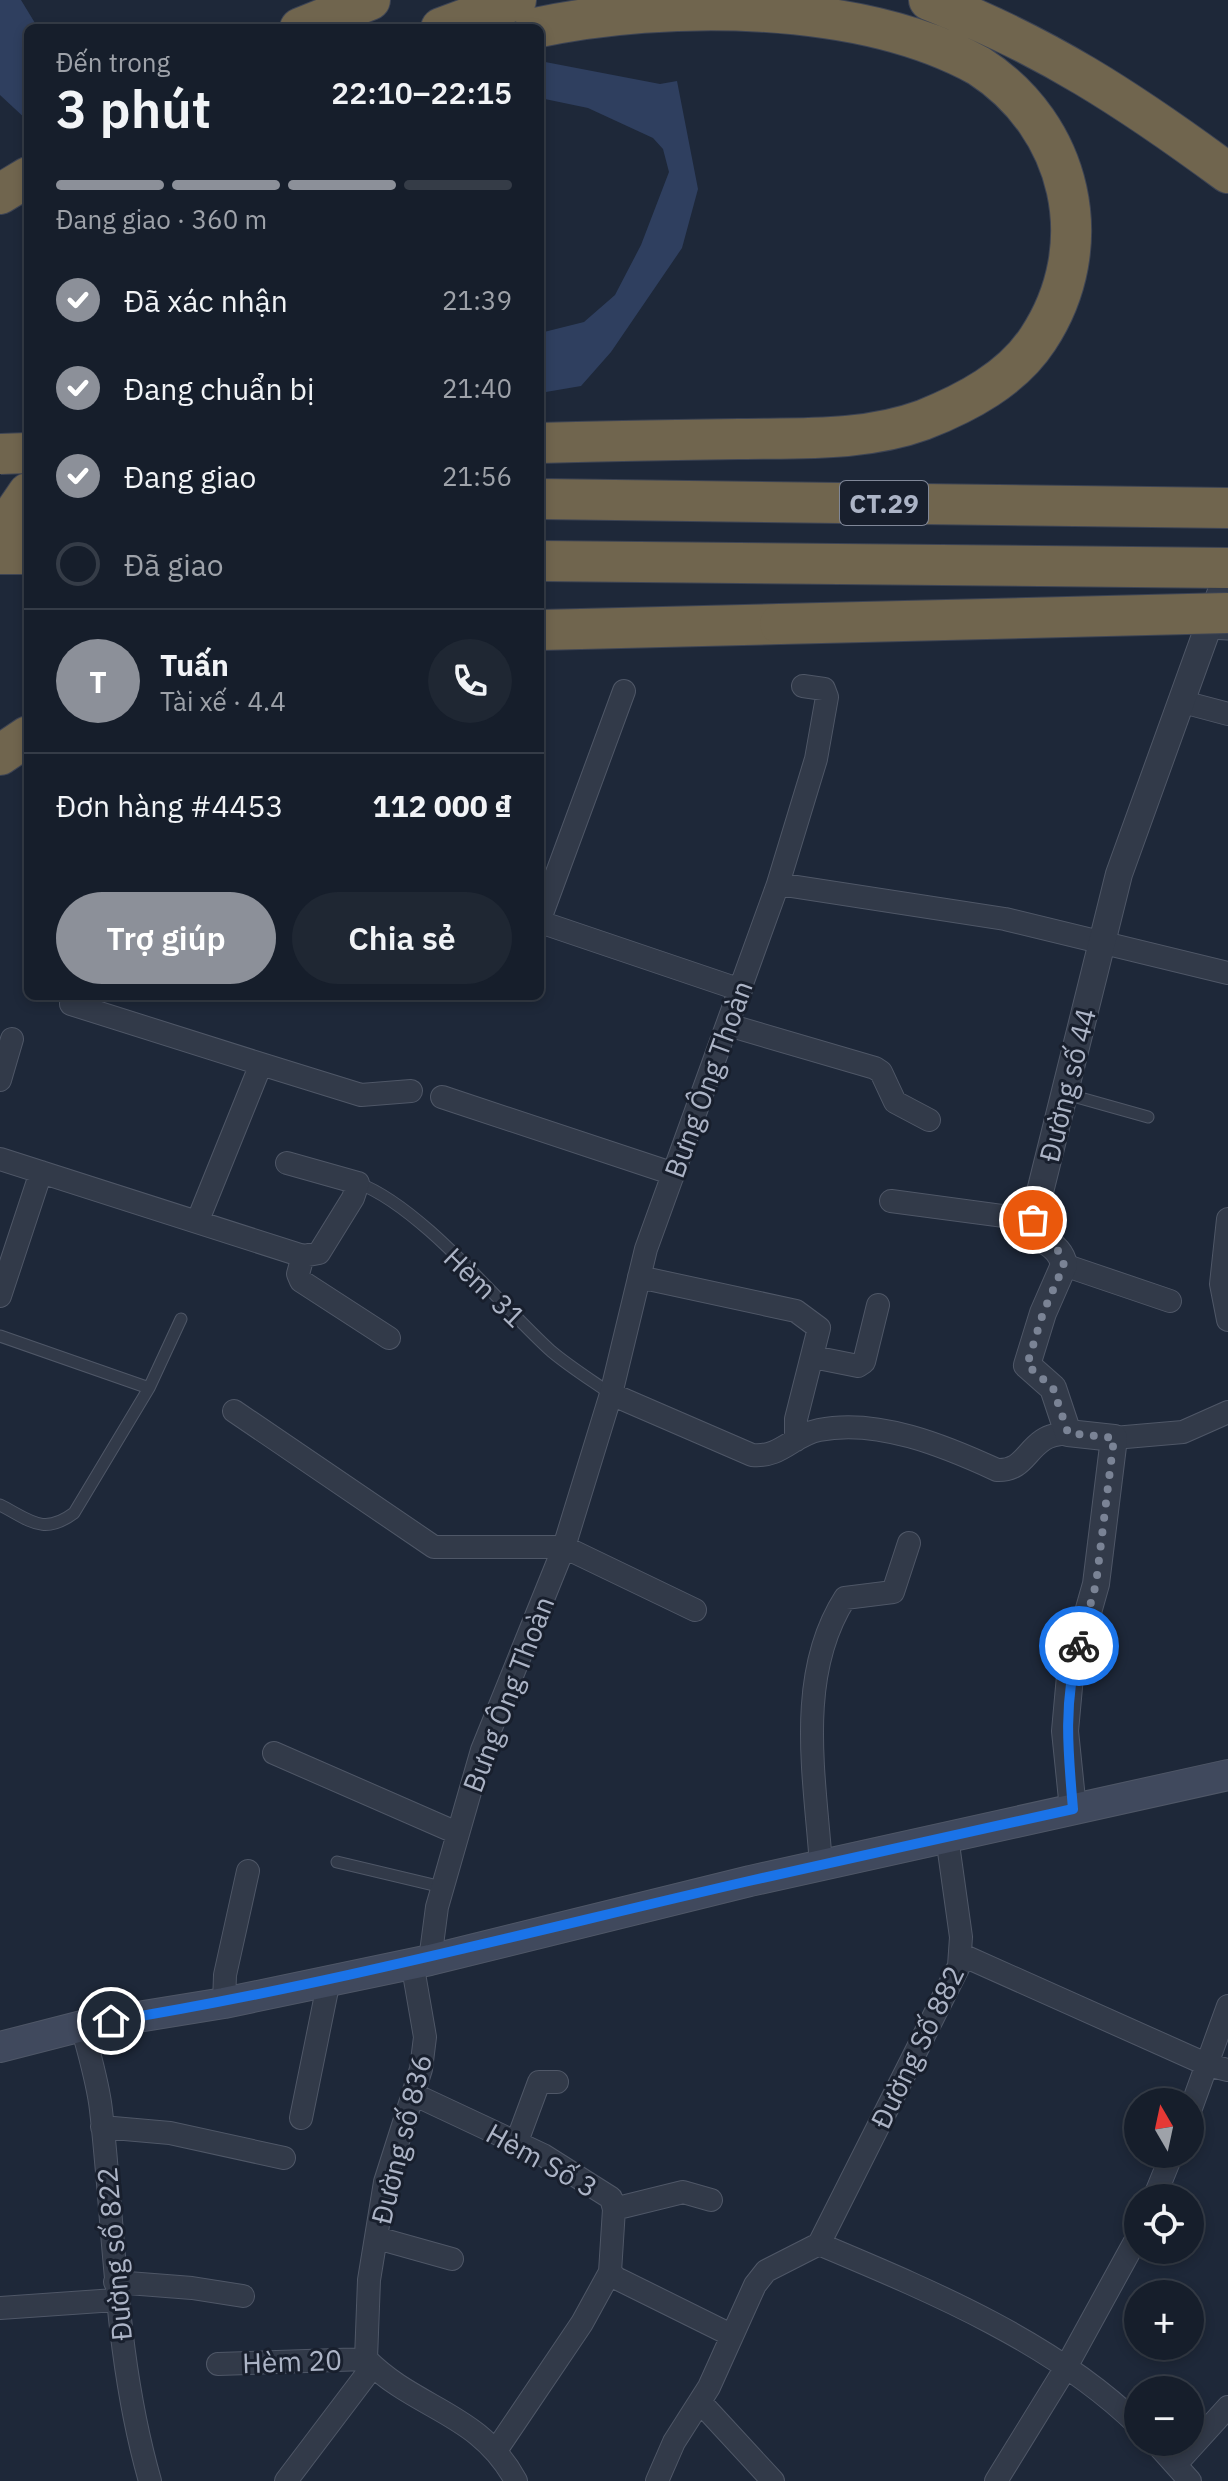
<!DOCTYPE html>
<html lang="vi">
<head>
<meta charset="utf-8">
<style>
  :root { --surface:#161e2b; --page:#1f2733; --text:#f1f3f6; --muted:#9ea2a9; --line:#353c47; --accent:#8c9099 }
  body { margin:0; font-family:"IBM Plex Sans",sans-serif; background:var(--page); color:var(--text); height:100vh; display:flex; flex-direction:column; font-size:30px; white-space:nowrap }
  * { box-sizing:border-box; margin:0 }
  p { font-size:26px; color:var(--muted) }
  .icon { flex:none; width:44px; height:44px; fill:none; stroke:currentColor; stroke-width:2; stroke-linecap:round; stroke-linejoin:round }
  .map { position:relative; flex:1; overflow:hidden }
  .details { position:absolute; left:24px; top:24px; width:520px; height:976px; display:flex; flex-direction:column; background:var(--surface); border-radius:12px; box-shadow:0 4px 12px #0003,0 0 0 2px var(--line) }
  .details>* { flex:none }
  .needle { width:52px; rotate:351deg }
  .tools { position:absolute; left:1124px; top:2088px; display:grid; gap:16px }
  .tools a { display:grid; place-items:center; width:80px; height:80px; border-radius:50%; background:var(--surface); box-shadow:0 4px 12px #0003,0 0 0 2px var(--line); font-size:40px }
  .pin { position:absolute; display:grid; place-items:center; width:68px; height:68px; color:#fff; margin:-34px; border:4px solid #fff; border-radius:50%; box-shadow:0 2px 8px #0007 }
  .courier { position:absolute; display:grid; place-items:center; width:80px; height:80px; margin:-40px; border:6px solid #1a73e8; border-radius:50%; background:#fff; color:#222; box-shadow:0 2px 10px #0007 }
  .overview em { font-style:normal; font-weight:600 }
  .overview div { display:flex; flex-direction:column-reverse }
  .overview { display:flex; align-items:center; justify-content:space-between; height:136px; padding:0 32px }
  h1 { font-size:52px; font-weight:600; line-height:60px }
  .bar { display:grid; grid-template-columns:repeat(4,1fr); gap:12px 8px; align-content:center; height:96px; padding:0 32px }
  .bar i { height:10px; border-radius:6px; background:var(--line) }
  .bar .active { background:var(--accent) }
  .bar p { grid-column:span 4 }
  .line { display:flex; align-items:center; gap:20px; padding:0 32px; border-top:2px solid var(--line) }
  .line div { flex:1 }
  .round { display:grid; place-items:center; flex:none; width:84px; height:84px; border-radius:42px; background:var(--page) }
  ol { padding:0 32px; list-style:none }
  li { display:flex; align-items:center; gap:24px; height:88px }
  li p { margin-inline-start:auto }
  li .icon { padding:8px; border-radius:50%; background:var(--accent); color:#fff; stroke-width:4 }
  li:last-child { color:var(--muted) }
  li i { width:44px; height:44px; border:4px solid var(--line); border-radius:50% }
  .primary-button { display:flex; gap:16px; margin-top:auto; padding:16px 32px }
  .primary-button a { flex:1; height:92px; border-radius:48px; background:var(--accent); color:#fff; font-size:32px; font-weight:600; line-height:92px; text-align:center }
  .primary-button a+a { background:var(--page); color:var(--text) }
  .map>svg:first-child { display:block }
</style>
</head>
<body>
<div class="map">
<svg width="1228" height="2481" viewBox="0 0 1228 2481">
  <rect width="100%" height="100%" fill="#1e2839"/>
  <path fill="#2f3f5f" d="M0,0h21l17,28h-10v93l-28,-26z
    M540,61l120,23 17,-3 21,108 -16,59 -71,104 -30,34 -41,7v-60l44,-11 31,-27 26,-50 28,-73 -6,-23 -10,-11 -65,-30 -48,-10z"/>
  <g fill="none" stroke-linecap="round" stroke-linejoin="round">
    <defs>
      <path id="service" d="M1208,633l20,1
        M1066,1094l82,23
        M358,1183c65,25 140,120 193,168 19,16 40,29 60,43
        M0,1336l149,52 32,-69
        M0,1505c30,15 43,31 74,8l75,-125
        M337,1862l105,25"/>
      <path id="minor" d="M1183,702l45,12
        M778,884l38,-125 11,-62 -3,-8 -21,-3
        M540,919l84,-228
        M540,922l201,68
        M71,1004l190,60 -63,156
        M728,1025l147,43 6,4 14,30 34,18
        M261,1064l100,31 50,-4
        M0,1080l12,-41
        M442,1097l232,77
        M0,1159l303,97 16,-3 34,-55 5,-15 -71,-20
        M891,1201l142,19
        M1228,1219l-7,65 7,36
        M303,1256l-5,18 3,7 88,57
        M1064,1265l106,36
        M639,1277l157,34 23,17 -23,91v21
        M0,1296l41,-124
        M813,1357l45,9 6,-4 14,-57
        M611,1394l141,61c29,3 41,-20 67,-25 58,-12 126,16 178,40 25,1 28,-18 46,-30 7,-5 17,-6 25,-7
        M234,1411l200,136h130l131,63
        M1114,1438l69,-6 45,-20
        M274,1753l183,80
        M821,1865c-6,-87 -26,-189 24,-267l48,-6 16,-49
        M962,1955l246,110 20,5
        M430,1960l7,-53 45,-157 82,-203 47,-153 35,-145 132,-365 227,35 223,54
        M412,1962l13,75 -4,32 -36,113 -16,98 -3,79c50,51 113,53 150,122
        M224,2003l1,-28 23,-104
        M82,2026c7,28 16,56 19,84 14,125 14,249 49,371
        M413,2094l130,61 68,43 3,11 -4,63 6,6 115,57
        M1190,2111l38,-105
        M301,2118l28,-138
        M102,2127l68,6 114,25
        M516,2144l23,-62h18
        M1154,2198l18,-44
        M614,2209l69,-17 28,8
        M377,2238l75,21
        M819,2244l140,-278 2,-29 -14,-100
        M819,2244c109,46 233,97 319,181
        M115,2282l77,6 51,8
        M0,2308l115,-8
        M218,2364l148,-5
        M701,2403l72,78
        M1155,2442l35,39
        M497,2449l85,-126 28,-51
        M1177,2463l51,-56
        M286,2481l87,-115
        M657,2481l17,-39 35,-55 46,-102 11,-14 53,-27
        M996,2481l69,-112 73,-133"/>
      <path id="tertiary" d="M1073,1809l-8,-78 5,-55 26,-92 18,-146 -46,-5 -15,-45 -26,-23 16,-52 21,-48c-4,-23 -27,-22 -32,-41l87,-350 109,-302"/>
      <path id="secondary" d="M0,2047l82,-21 142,-23 206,-43 320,-79 478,-106"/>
      <path id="motorway" d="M929,0c116,45 200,100 299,173
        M300,28l70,-28
        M441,28l75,-28
        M535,28c132,-28 324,-28 444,38 93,60 121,179 59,273 -26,40 -72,64 -115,81 -57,21 -121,18 -181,19 -67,1 -135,2 -202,4
        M0,194l28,-17
        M540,499l688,9
        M0,534l28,-41
        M0,554h28
        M540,561l688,7
        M540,630l240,-6
        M0,755l28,-19"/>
    </defs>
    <use href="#service" stroke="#4f5767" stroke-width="13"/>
    <use href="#minor" stroke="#4f5767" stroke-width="24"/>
    <use href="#tertiary" stroke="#4f5767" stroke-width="28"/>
    <use href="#secondary" stroke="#4f5767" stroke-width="32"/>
    <use href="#motorway" stroke="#3d4454" stroke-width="42"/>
    <use href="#service" stroke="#323a49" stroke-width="11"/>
    <use href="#minor" stroke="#323a49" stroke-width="22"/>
    <use href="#tertiary" stroke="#323a49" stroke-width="26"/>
    <use href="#secondary" stroke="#40495d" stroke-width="30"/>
    <use href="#motorway" stroke="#70654e" stroke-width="40"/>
    <defs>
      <path id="motorway-bridge" d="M0,454l28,-1
        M780,624l448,-11"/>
    </defs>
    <use href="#motorway-bridge" stroke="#3d4454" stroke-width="42" stroke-linecap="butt"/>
    <use href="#motorway-bridge" stroke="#70654e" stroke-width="40"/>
  </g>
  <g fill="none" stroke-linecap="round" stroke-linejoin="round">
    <path stroke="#7a8395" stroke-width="8" stroke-dasharray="0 14.4" d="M1033,1220l3,15 20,11 8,19 -21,48 -16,52 26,23 15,45 46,5 -18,146 -17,62"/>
    <path stroke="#1a73e8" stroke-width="10" d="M111,2021c215,-35 425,-91 638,-140 108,-25 216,-48 324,-72 -5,-57 -10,-108 6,-163"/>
  </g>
  <g text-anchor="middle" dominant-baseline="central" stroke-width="6" stroke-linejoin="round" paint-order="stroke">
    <rect fill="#181f2d" stroke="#808798" stroke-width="2" x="840" y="481" width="88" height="44" rx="6"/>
    <g font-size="26" font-weight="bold" fill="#acb4c6">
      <text x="884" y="503">CT.29</text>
    </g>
    <g font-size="28" fill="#acb4c6" stroke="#181f2d">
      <text transform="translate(708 1079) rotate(-70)">Bưng Ông Thoàn</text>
      <text transform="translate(1067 1085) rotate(-76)">Đường số 44</text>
      <text transform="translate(485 1287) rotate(44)">Hèm 31</text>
      <text transform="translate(508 1694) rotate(-69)">Bưng Ông Thoàn</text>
      <text transform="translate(917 2047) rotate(-64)">Đường Số 882</text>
      <text transform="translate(401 2139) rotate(-76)">Đường số 836</text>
      <text transform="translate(542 2160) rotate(29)">Hèm Số 3</text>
      <text transform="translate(114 2254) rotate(-95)">Đường số 822</text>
      <text transform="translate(292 2361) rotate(-2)">Hèm 20</text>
    </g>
  </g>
</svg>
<div class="tools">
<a><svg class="needle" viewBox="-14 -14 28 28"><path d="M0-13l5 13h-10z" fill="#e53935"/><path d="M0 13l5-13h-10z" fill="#9ea2a9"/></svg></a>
<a><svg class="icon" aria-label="locate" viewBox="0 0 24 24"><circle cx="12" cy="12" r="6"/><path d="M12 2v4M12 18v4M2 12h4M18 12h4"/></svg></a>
<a>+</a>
<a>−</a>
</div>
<div class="pin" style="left:1033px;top:1220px;background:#ea580c"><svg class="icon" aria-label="bag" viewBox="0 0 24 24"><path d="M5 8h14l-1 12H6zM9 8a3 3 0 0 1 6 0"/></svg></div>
<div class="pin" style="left:111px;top:2021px;background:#1f2937"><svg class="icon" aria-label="home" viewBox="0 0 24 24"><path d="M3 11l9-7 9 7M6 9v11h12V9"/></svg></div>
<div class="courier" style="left:1079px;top:1646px"><svg class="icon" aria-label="bike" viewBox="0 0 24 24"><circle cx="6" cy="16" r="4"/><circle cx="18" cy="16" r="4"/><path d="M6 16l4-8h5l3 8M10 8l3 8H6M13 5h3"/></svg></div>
<section class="details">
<div class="overview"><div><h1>3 phút</h1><p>Đến trong</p></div><em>22:10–22:15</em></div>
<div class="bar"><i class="active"></i><i class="active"></i><i class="active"></i><i></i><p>Đang giao · 360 m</p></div>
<ol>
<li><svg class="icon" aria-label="check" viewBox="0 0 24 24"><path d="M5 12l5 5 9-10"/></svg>Đã xác nhận<p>21:39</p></li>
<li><svg class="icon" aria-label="check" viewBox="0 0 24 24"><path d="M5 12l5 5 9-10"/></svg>Đang chuẩn bị<p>21:40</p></li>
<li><svg class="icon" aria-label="check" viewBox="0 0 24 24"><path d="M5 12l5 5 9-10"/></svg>Đang giao<p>21:56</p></li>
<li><i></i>Đã giao</li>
</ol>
<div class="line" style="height:144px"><b class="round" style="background:var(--accent);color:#fff">T</b><div><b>Tuấn</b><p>Tài xế · 4.4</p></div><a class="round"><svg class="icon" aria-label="phone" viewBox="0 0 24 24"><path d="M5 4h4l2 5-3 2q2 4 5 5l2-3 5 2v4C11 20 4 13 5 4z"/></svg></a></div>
<div class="line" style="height:104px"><div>Đơn hàng #4453</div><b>112 000 ₫</b></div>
<div class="primary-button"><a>Trợ giúp</a><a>Chia sẻ</a></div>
</section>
</div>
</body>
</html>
